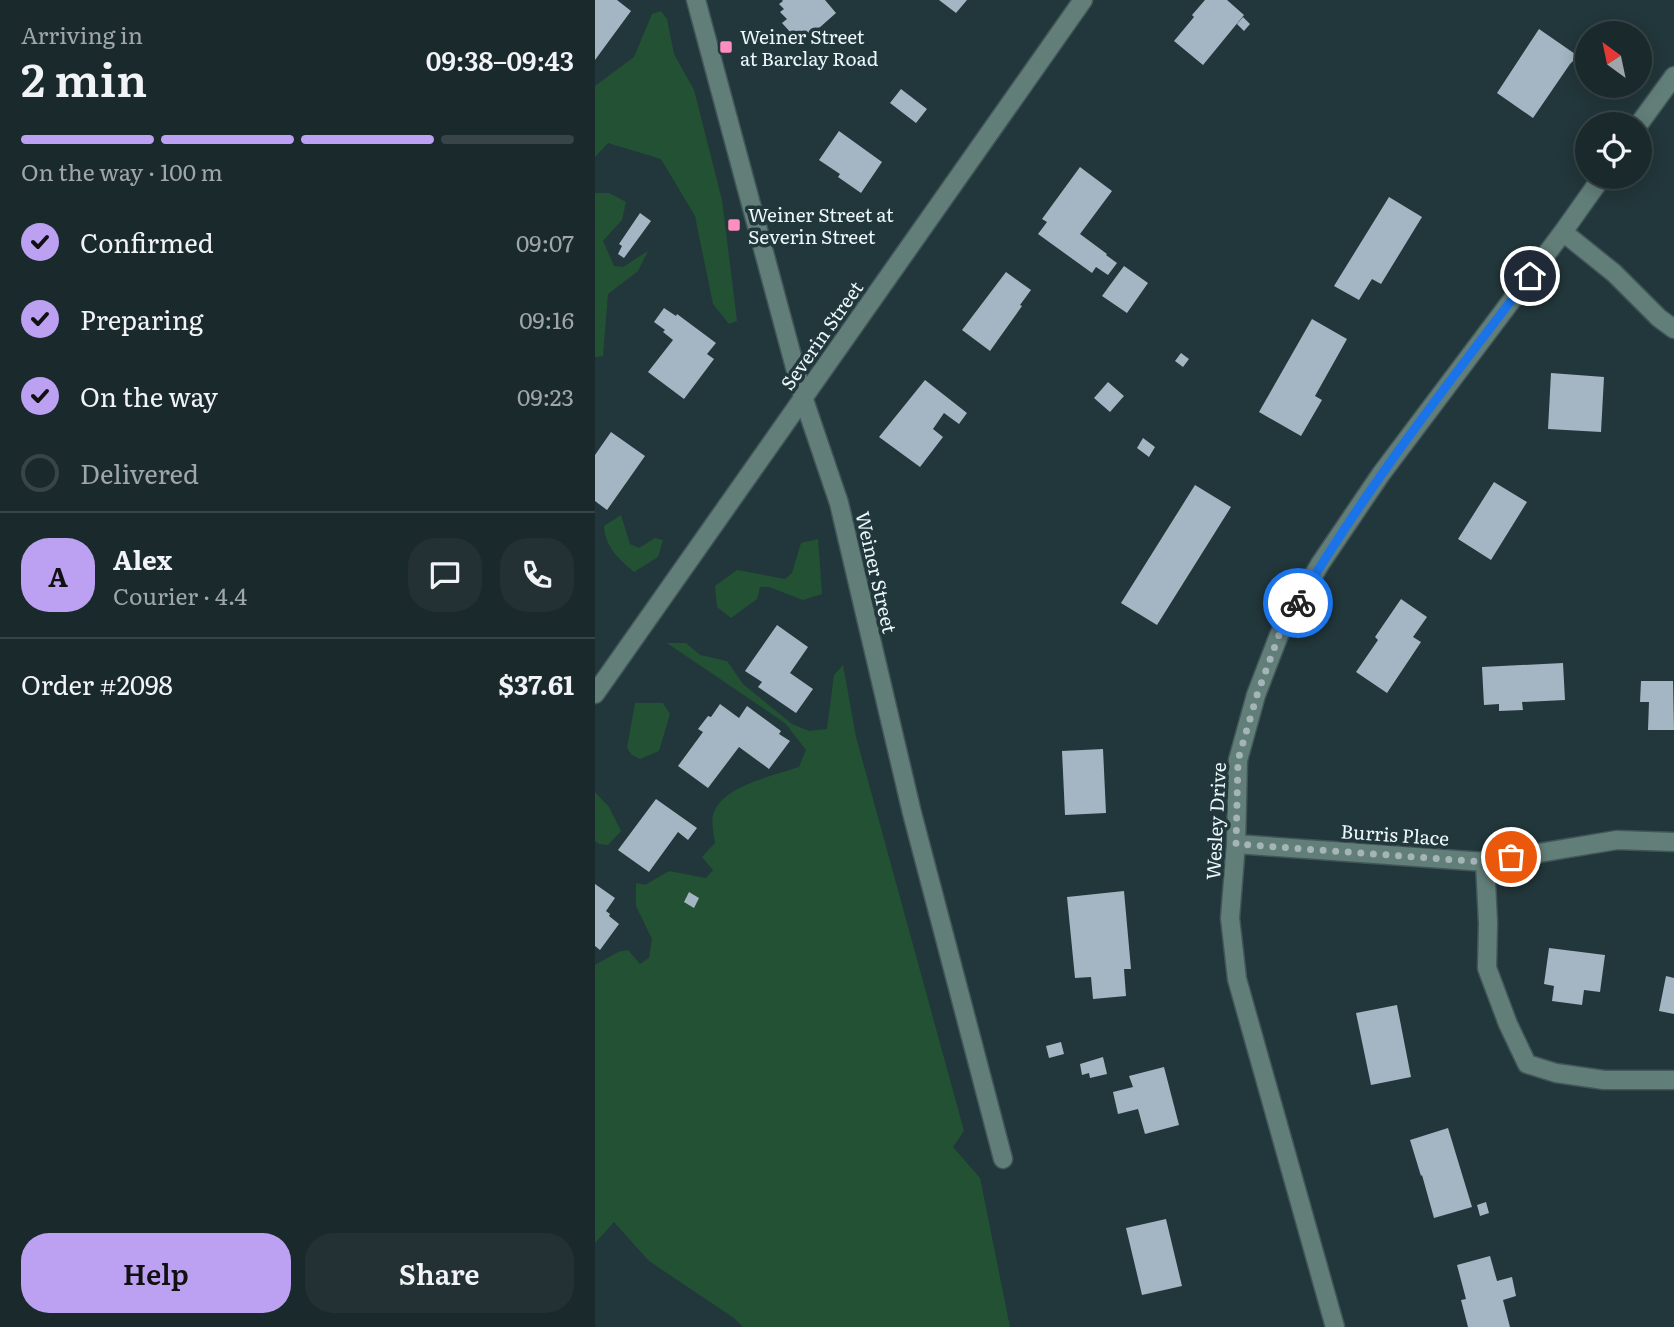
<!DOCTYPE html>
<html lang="en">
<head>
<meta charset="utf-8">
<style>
  :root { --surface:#1a292c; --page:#233134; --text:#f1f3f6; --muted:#9fa6a9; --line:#384548; --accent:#bca0f2 }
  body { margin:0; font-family:Literata,serif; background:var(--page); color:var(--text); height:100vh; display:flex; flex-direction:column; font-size:26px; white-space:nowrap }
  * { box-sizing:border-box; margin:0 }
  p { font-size:23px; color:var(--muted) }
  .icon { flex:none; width:38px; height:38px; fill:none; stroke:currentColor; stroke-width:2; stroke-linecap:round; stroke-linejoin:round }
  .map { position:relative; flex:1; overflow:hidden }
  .panel { display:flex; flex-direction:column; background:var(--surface); width:595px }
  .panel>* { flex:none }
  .needle { width:46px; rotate:327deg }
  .controls { position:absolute; left:980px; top:21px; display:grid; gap:14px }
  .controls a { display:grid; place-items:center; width:77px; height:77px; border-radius:50%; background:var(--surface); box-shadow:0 4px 18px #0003,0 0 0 2px var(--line); font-size:35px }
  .pin { position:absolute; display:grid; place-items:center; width:60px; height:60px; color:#fff; margin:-30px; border:4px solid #fff; border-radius:50%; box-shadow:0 2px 7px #0007 }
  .courier { position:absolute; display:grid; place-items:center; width:70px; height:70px; margin:-35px; border:5px solid #1a73e8; border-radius:50%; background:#fff; color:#222; box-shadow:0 2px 9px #0007 }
  .head em { font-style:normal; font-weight:600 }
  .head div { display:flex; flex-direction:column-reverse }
  .head { display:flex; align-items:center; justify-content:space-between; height:119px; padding:0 21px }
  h1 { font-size:46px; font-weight:600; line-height:52px }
  .bar { display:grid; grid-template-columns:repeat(4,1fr); gap:10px 7px; align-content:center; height:84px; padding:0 21px }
  .bar i { height:9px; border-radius:5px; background:var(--line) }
  .bar .current { background:var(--accent) }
  .bar p { grid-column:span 4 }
  .line { display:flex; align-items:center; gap:18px; padding:0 21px; border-top:2px solid var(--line) }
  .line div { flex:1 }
  .round { display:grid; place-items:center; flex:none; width:74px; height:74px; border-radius:28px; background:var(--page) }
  ol { padding:0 21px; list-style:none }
  li { display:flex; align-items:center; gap:21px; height:77px }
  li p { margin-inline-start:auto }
  li .icon { padding:7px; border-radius:50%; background:var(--accent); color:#111; stroke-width:4 }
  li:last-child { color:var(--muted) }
  li i { width:38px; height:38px; border:4px solid var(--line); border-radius:50% }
  .cta { display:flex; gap:14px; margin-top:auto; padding:14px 21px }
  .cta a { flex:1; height:80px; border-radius:28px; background:var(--accent); color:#111; font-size:28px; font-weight:600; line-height:80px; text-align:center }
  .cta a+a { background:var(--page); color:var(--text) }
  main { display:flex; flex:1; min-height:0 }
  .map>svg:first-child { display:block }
</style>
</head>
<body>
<main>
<section class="panel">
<div class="head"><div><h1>2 min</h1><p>Arriving in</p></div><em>09:38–09:43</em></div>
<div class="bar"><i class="current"></i><i class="current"></i><i class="current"></i><i></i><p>On the way · 100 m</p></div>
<ol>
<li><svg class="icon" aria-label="check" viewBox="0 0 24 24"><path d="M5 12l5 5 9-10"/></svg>Confirmed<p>09:07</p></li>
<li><svg class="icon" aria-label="check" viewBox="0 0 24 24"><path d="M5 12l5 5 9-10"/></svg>Preparing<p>09:16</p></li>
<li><svg class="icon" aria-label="check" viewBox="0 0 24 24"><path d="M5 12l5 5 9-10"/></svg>On the way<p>09:23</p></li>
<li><i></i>Delivered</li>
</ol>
<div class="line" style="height:126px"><b class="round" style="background:var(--accent);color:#111">A</b><div><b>Alex</b><p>Courier · 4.4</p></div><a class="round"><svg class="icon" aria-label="chat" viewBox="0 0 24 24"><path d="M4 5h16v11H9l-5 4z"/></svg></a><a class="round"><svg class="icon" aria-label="phone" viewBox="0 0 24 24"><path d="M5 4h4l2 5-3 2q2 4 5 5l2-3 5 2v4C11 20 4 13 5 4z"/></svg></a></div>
<div class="line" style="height:91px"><div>Order #2098</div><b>$37.61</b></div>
<div class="cta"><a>Help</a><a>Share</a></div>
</section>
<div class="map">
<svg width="1079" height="1327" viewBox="0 0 1079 1327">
  <rect width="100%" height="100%" fill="#22373b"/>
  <path fill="#225233" d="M66,11l6,8 7,35 20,36 28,110 15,121 -8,3 -16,-20 -18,-88 -34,-57 -53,-16 -13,14v-71l39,-29 18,-43z
    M0,193h14l17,9 -4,18 -19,21 11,25 9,1 25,-16 -10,20 -30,23 -5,62 -8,1z
    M26,515l9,29 9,4 16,-10 8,2 -5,17 -24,15c-15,-13 -29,-25 -30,-46z
    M223,539l4,55 -19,6 -34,-13h-9l-3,12 -26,19 -14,-11 -2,-21 22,-16 48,9 7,-6 9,-30z
    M72,643h19l14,12 27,6 16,23 49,40 17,7 18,-2 7,-54 9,-10 13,72 108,394 -11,16 27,31 30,149h-267l-9,-9 -85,-57 -35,-39 -19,21v-278l23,-13 10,-2 12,14 9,-6 3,-19 -16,-33v-23l9,2 24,-14 37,7 7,-8 -11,-13 13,-14c-1,-8 -4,-20 -2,-28 8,-29 60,-39 86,-48l7,-17 -21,-27z
    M40,703h28l7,11 -11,37 -19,8 -8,-4 -5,-7z
    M0,792l14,15 12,24 -13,14 -9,-1 -4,-3z"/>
  <path fill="#a4b6c3" d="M0,0h22l14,11 -36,49z
    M187,0h43l11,13 -35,31 -19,-21 5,-4 -7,-7 4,-3 -5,-5 4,-3z
    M344,0h28l-11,13z
    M610,0h22l17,15 -41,50 -29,-24 20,-24 -2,-2z
    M648,17l7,7 -6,7 -7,-7z
    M944,29l39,27 -8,8 -37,54 -36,-25z
    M306,89l26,20 -11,14 -26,-20z
    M244,131l43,31 -21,31 -23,-16 2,-3 -21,-14z
    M485,167l32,24 -32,43 27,20 -1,1 11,8 -9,12 -12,-8 -4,6 -54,-39 9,-12 -5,-3z
    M794,197l33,20 -41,67 -9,-5 -13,21 -25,-14z
    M45,213l11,8 -27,37 -6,-4 4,-8 -3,-2z
    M529,266l24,17 -21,30 -25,-17z
    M411,272l25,18 -11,15 2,1 -32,45 -28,-21z
    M69,308l12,8 1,-2 39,29 -9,11 7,5 -30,40 -36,-27 25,-32 -10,-8 2,-2 -11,-8z
    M717,319l35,20 -32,57 7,4 -21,36 -42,-24z
    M586,353l8,6 -6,8 -8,-6z
    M956,373l53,4 -3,55 -53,-3z
    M330,380l42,33 -8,11 -15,-11 -11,16 10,8 -23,30 -41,-30z
    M513,382l16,14 -14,16 -16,-14z
    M16,432l34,24 -38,54 -12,-9v-46z
    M548,438l12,9 -6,10 -12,-9z
    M899,482l33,20 -36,58 -33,-21z
    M600,485l36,22 -74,118 -36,-22z
    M806,599l26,18 -14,20 8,5 -34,51 -31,-21 22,-32 -3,-3z
    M182,625l31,22 -18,26 23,16 -17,24 -38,-26 4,-5 -17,-11z
    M968,663l2,37 -43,2 1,8 -24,1v-7l-15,1 -2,-38z
    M1046,681h32l1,49h-26l1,-28h-9z
    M125,704l19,14 8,-12 34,25 -2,3 11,7 -21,28 -30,-22 -31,41 -30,-22 25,-34 -5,-3 10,-13 3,1z
    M508,749l3,64 -41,2 -3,-64z
    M61,799l41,29 -9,12 -10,-8 -29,40 -31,-22z
    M0,884l20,14 -9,13 4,3 -1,2 10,8 -19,26 -5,-4z
    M529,891l7,78h-7l2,27 -33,3 -2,-22 -16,1 -8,-81z
    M94,892l10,6 -5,10 -10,-6z
    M954,948l56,7 -5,37 -16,-2 -2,15 -30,-4 2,-15 -10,-2z
    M1071,976l8,2v36l-15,-3z
    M802,1005l14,72 -40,8 -15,-72z
    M466,1042l3,12 -15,4 -3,-12z
    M508,1057l4,17 -17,4 -1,-5 -7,2 -2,-11z
    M569,1067l15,58 -34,9 -7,-25 -20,5 -5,-22 20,-5 -4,-11z
    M853,1128l24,79 -38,11 -12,-43 -1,1 -11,-36z
    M891,1202l3,11 -9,3 -3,-11z
    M571,1219l16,67 -40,9 -16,-67z
    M895,1256l7,25 15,-4 4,19 -13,4 7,27h-42l-7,-27 5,-1 -9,-34z"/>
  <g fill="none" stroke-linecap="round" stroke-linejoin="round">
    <defs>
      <path id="minor" d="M101,0l107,397 36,106 73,310 91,346
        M1044,124l35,-48
        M968,232l51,41 45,45 15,11
        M0,694l488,-694
        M641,844l249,18 132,-22 57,2
        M890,862l3,61 -1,45 21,56 19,40 29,9 48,7h70
        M740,1327l-98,-348 -7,-61 6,-74 2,-84 18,-65 23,-60 41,-71 61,-90 182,-242 39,-55"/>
    </defs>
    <use href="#minor" stroke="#42565a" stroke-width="21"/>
    <use href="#minor" stroke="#627e79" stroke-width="18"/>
  </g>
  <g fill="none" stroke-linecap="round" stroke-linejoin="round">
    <path stroke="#a5b4b7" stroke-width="7" stroke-dasharray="0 12.6" d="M703,603l-19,32 -22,60 -19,65 -2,84 249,18 26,-5"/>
    <path stroke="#1a73e8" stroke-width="9" d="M703,603c68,-115 151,-221 232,-327"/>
  </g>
  <g fill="#fd8ebf" stroke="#22373b" stroke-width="2.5">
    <rect x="124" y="40" width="14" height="14" rx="3.5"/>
    <rect x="132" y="218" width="14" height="14" rx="3.5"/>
  </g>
  <g text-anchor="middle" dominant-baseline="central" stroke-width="7" stroke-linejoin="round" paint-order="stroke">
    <g font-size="19" fill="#ebf7fa" stroke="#22373b" text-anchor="start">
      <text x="145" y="36">Weiner Street<tspan x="145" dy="22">at Barclay Road</tspan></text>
      <text x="153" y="214">Weiner Street at<tspan x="153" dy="22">Severin Street</tspan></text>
    </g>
    <g font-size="19" fill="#ebf7fa" stroke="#22373b">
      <text transform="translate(226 335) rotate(-55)">Severin Street</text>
      <text transform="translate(282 572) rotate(77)">Weiner Street</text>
      <text transform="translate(620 821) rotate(-87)">Wesley Drive</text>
      <text transform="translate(800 834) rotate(4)">Burris Place</text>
    </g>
  </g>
</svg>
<div class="controls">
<a><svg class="needle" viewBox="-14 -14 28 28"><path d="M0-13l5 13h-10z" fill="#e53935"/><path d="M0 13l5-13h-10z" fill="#9fa6a9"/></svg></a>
<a><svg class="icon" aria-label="locate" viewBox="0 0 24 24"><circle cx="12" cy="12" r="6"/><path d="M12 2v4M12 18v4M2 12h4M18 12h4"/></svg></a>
</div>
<div class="pin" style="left:916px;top:857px;background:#ea580c"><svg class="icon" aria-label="bag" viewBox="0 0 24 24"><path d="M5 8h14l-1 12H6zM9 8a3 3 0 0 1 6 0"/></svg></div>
<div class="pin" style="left:935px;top:276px;background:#1f2937"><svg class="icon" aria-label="home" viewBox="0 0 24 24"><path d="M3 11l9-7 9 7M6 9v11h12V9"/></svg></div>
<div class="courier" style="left:703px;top:603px"><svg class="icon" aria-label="bike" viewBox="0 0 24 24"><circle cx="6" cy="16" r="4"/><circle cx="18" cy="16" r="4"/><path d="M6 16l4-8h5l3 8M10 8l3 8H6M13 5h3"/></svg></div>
</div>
</main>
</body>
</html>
